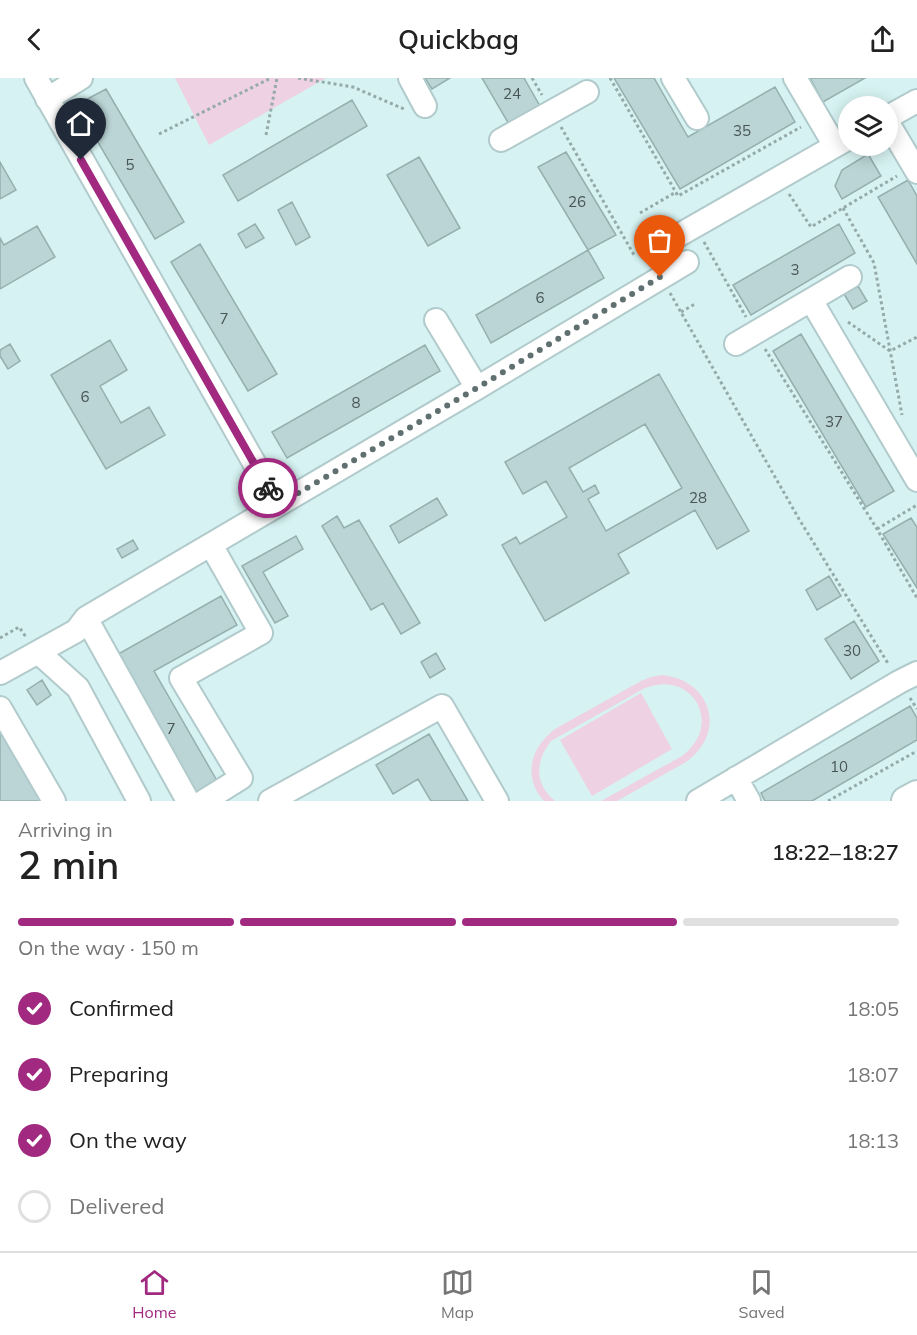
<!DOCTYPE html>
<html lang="en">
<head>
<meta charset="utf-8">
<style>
  :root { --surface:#fff; --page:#f6f6f6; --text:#222; --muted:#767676; --line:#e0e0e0; --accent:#a12980 }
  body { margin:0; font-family:Mulish,sans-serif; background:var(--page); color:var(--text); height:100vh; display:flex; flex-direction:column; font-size:22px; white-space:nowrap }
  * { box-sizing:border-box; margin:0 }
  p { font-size:20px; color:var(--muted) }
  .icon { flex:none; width:33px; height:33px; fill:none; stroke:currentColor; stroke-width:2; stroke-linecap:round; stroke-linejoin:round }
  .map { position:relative; height:723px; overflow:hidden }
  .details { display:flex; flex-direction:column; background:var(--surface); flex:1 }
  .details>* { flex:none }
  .fabs { position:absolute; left:838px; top:18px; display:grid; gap:12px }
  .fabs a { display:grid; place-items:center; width:60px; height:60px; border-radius:50%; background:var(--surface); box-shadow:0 3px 15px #0003; font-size:30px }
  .pin { position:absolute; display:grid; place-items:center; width:51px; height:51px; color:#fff; margin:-62px -26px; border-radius:50% 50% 50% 0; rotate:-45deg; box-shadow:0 0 6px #0007 }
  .pin .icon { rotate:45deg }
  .courier { position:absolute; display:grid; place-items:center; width:60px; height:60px; margin:-30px; border:4px solid #a12980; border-radius:50%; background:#fff; color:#222; box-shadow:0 2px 8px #0007 }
  .headline em { font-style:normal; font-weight:600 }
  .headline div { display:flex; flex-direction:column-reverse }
  .headline { display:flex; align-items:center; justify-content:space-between; height:102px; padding:0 18px }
  h1 { font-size:39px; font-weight:600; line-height:45px }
  .bar { display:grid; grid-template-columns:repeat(4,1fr); gap:9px 6px; align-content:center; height:72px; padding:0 18px }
  .bar i { height:8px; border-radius:4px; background:var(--line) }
  .bar .selected { background:var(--accent) }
  .bar p { grid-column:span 4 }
  ol { padding:0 18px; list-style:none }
  li { display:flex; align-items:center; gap:18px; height:66px }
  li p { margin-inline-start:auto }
  li .icon { padding:6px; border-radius:50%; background:var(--accent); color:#fff; stroke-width:4 }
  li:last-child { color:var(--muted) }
  li i { width:33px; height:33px; border:3px solid var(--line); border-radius:50% }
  header { display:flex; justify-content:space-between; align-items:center; height:78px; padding:0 18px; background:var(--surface); font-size:27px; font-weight:600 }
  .tab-bar { display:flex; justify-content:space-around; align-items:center; height:84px; border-top:2px solid var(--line); background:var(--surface); font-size:16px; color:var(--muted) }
  .tab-bar a { display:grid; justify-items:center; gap:3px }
  .tab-bar .selected { color:var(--accent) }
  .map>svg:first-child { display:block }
</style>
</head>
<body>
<header><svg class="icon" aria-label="back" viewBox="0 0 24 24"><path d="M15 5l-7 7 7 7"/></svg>Quickbag<svg class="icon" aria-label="share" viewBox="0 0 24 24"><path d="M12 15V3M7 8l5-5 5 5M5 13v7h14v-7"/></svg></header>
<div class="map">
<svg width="917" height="723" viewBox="0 0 917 723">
  <rect width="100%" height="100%" fill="#d7f2f2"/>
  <path fill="#eed1e2" d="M175,0h151l-117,67z
    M662,597c50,5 65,58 24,87l-69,39h-16l81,-45c42,-31 11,-87 -37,-68l-94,53c-16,20 -17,43 4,60h-11c-22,-24 -13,-54 11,-72l86,-48 10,-4z
    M641,615l31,56 -80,47 -32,-56z"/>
  <path fill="#bbd5d6" stroke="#95aeae" stroke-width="1.5" fill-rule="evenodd" d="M425,0h25l-18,11z
    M482,0h42l17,30 -31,18z
    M614,0h40l34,59 87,-50 20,35 -115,67z
    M810,0h55l-42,24z
    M106,11l78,133 -29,17 -79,-134z
    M352,22l15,26 -129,75 -15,-26z
    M566,74l50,83 -28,15 -50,-83z
    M868,76l13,22 -39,23 -7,-13 7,-16z
    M419,79l41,71 -32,18 -41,-71z
    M0,84l16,28 -16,9z
    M908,102l9,16v68l-39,-67z
    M292,124l18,35 -14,8 -18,-35z
    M255,146l9,14 -18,10 -8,-14z
    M839,146l16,29 -104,62 -18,-30z
    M37,148l18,31 -55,32v-51l4,7z
    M200,166l77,130 -29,17 -77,-129z
    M588,172l16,28 -113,65 -15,-28z
    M858,208l9,15 -14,8 -9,-15z
    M801,256l93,157 -28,16 -93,-156z
    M110,262l17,30 -27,16 21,37 28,-16 16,28 -59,34 -55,-94z
    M10,266l10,17 -12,8 -8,-13v-6z
    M425,267l15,26 -153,87 -15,-26z
    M659,296l90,157 -32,18 -22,-39 -77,44 11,19 -84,48 -43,-76 14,-8 4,7 47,-27 -21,-36 -23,13 -18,-32zM645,346l37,64 -76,43 -18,-32 11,-6 -4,-8 -12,7 -14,-24z
    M437,420l10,17 -48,28 -9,-17z
    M337,438l7,12 15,-8 61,103 -19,11 -18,-31 -12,7 -49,-84z
    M911,440l6,9v61l-34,-54z
    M296,458l7,13 -40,23 25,44 -13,7 -33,-57z
    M133,462l5,9 -16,9 -5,-9z
    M829,498l12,20 -24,14 -11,-20z
    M221,518l16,29 -83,46 66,115 -24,14 -83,-143z
    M854,543l25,40 -28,18 -26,-40z
    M436,575l9,16 -15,9 -9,-16z
    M42,602l9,15 -14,10 -10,-15z
    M910,628l7,12v22l-105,61h-47l-4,-8z
    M0,651l44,72h-44z
    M429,656l39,67h-37l-13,-22 -25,15 -17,-29z"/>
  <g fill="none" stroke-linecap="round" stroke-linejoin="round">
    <defs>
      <path id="minor" d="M36,0l242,427
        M410,0l15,28
        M673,0l24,40
        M795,0l40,68
        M47,21l34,-21
        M888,39l29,-16
        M888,45l29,49
        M501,62l86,-48
        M674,160l175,-100
        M811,222l106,180
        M436,242l41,68
        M736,266l114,-67
        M86,540l102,183
        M38,574l40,36 61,113
        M0,595l76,-42 10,-13 391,-230 210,-126
        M0,630l54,93
        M736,700l13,23
        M204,723l37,-23 -60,-100 80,-45 -50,-88
        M270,723l172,-95 55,95
        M698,723l201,-119 18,-9"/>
      <path id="major" d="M906,723l11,-6"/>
    </defs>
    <use href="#minor" stroke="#b1cacb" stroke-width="26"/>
    <use href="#major" stroke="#b1cacb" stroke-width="32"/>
    <path stroke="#95aaaa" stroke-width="3" stroke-dasharray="3 3" stroke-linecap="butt" d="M298,0l55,9 51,22
      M532,0l10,17
      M610,0l68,118 123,-69
      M561,49l73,128
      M159,56l112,-56
      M266,57l11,-57
      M789,116l22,33 86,-51
      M843,130l31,55 28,152
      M640,135l36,-21
      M704,164l42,75
      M670,215l129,226 90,146
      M681,234l14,-8
      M848,244l42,29 27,-14
      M765,271l112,180 40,69
      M877,451l40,-24
      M0,560l19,-11 7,10
      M910,620l7,11
      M828,723l89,-50"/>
    <use href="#minor" stroke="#fff" stroke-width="22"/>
    <use href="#major" stroke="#fff" stroke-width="28"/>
  </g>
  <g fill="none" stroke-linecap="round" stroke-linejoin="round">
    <path stroke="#607070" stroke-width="6" stroke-dasharray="0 10.8" d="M268,410l10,17 199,-117 183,-111"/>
    <path stroke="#a12980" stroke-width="8" d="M81,82l187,328"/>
  </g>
  <g text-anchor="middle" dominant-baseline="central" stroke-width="4.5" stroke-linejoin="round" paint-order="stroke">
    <g font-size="15" fill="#475555">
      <text x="512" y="15">24</text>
      <text x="742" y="52">35</text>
      <text x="130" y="86">5</text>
      <text x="577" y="123">26</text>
      <text x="795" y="191">3</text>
      <text x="540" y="219">6</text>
      <text x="224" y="240">7</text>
      <text x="85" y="318">6</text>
      <text x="356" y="324">8</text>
      <text x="834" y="343">37</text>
      <text x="698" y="419">28</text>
      <text x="852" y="572">30</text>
      <text x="171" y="650">7</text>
      <text x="839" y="688">10</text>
    </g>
  </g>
</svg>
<div class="fabs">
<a><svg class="icon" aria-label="layers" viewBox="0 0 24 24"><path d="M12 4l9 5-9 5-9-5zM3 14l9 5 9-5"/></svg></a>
</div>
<div class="pin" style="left:660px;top:199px;background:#ea580c"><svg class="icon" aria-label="bag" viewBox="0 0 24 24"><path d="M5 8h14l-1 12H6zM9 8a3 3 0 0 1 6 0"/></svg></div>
<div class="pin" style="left:81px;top:82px;background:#1f2937"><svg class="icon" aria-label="home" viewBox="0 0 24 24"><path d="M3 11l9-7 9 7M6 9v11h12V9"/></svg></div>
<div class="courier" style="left:268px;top:410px"><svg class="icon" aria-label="bike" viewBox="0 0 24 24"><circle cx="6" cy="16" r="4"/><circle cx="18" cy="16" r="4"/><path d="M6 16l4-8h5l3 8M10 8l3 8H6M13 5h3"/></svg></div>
</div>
<section class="details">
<div class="headline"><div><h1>2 min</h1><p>Arriving in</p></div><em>18:22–18:27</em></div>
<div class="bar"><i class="selected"></i><i class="selected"></i><i class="selected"></i><i></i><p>On the way · 150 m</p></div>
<ol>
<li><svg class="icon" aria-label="check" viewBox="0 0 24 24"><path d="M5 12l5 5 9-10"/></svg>Confirmed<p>18:05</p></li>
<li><svg class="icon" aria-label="check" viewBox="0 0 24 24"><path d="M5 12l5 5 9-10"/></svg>Preparing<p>18:07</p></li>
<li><svg class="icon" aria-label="check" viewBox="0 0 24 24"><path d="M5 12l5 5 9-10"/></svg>On the way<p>18:13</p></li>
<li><i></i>Delivered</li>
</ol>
</section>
<nav class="tab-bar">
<a class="selected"><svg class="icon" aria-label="home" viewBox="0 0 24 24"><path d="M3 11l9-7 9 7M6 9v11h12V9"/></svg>Home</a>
<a><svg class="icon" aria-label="map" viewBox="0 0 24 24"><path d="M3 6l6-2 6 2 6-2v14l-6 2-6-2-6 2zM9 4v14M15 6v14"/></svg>Map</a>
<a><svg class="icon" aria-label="saved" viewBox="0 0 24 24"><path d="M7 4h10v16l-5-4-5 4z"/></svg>Saved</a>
</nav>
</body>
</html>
